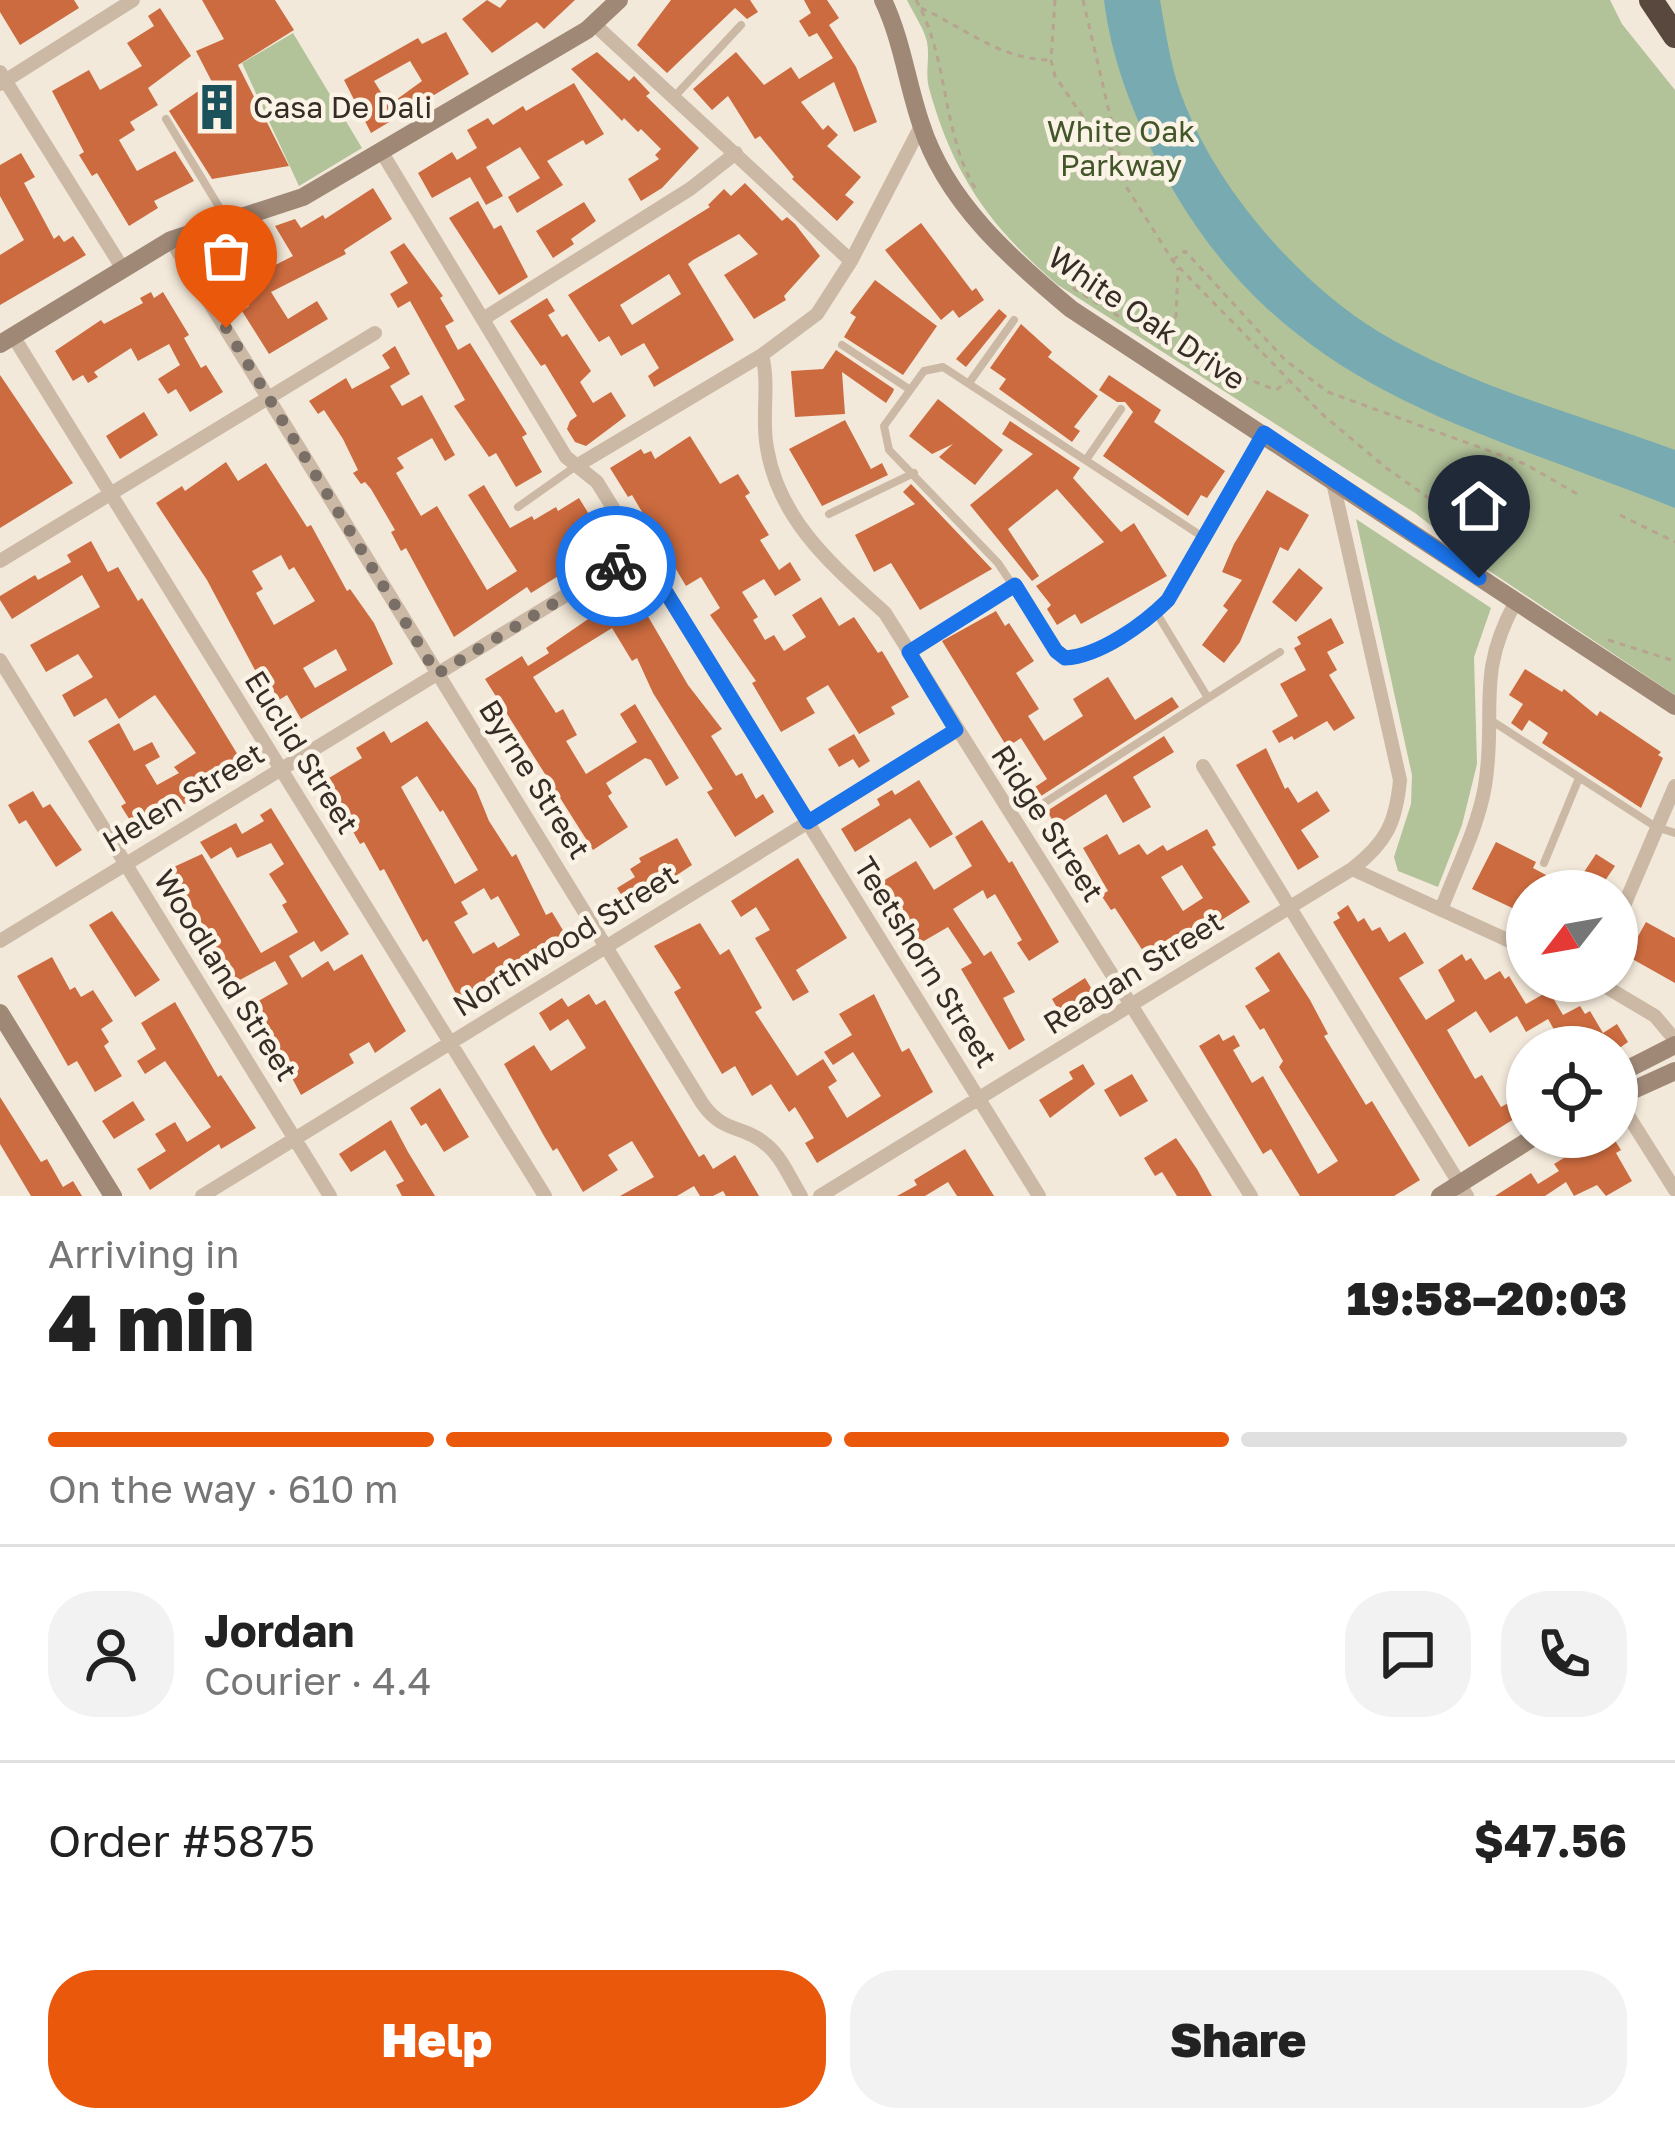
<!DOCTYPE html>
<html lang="en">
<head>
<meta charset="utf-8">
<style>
  :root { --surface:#fff; --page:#f2f2f2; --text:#222; --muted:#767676; --line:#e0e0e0; --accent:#ea580c }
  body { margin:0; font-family:"Golos Text",sans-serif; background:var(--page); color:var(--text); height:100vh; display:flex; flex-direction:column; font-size:45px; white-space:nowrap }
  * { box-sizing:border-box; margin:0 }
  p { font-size:39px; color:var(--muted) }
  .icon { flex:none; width:66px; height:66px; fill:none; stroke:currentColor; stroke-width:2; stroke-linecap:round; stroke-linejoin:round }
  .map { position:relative; height:1196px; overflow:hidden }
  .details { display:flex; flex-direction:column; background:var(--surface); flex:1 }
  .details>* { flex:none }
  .needle { width:78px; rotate:239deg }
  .fabs { position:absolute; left:1506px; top:870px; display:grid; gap:24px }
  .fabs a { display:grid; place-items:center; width:132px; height:132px; border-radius:50%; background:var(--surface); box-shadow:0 3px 9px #0004; font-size:60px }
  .pin { position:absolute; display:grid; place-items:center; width:102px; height:102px; color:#fff; margin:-123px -51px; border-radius:50% 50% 50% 0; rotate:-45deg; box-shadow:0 0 12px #0007 }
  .pin .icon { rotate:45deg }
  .courier { position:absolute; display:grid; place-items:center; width:120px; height:120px; margin:-60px; border:9px solid #1a73e8; border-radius:50%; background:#fff; color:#222; box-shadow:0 3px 15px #0007 }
  .head em { font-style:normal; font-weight:800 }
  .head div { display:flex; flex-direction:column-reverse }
  .head { display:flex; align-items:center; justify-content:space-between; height:204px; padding:0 48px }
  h1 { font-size:78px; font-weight:800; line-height:90px }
  .bar { display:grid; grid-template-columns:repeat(4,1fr); gap:18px 12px; align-content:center; height:144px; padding:0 48px }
  .bar i { height:15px; border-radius:9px; background:var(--line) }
  .bar .active { background:var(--accent) }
  .bar p { grid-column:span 4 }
  .line { display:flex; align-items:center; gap:30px; padding:0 48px; border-top:3px solid var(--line) }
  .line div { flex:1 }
  .round { display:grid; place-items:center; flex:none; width:126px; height:126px; border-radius:48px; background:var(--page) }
  .primary-button { display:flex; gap:24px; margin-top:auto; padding:24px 48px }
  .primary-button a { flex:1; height:138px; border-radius:48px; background:var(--accent); color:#fff; font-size:48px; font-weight:800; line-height:138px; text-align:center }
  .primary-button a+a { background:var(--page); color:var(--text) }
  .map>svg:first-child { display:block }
</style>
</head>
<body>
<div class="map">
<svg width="1675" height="1196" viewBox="0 0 1675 1196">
  <rect width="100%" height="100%" fill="#f3e9da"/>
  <path fill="#b2c299" d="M907,0h703l12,24 53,66v605l-187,-125 -73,-57 -357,-228c-68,-58 -105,-110 -129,-197 -4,-16 1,-31 -2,-46 -3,-14 -14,-29 -20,-42z
    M293,33l69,115 -63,38 -57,-123z
    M1356,519l135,89 -17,49 3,107 -15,61 -24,62 -40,-16 -4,-14 17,-53 1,-29z"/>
  <path fill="#77abb1" d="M1104,0h56c4,24 8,48 14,72 27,99 118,207 205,260 90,54 198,82 296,118v58c-212,-85 -393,-117 -512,-336 -28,-52 -52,-113 -59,-172z"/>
  <path fill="#cc6b3f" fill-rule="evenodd" d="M0,0h74l5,8 -59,37 -20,-33z
    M202,0h73l19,30 -56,35 51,101 -77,13 -43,-68 43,-29 -16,-31 28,-12z
    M487,0l13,8 7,-8h68l-31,29 -7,-7 -45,31 -30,-34z
    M671,0h79l8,12 -11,7 -12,-11 -68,65 -30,-28z
    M804,0h23l12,18 -10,7 27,42 21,55 -23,10 -20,-50 -33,20 22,28 5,-5 10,10 -11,11 34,31 -16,18 9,7 -17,19 -45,-42 2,-2 -34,-41 -5,3 -27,-43 -16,14 -19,-21 43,-37 28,33 27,-18 8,12 34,-21 -16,-25 -8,4 -10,-16 12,-8z
    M160,8l31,48 -43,32 10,17 -28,17 5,8 -16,10 18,31 38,-20 19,30 -40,20 4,7 -29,18 -32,-53 -5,3 -13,-21 5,-3 -32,-61 37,-21 11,20 42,-24 -15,-23 27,-17 -6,-10z
    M446,32l23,42 -98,59 -27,-53 74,-42 4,6zM410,61l12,20 -33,24 -15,-24z
    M597,52l32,29 5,-5 16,17 -4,3 53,52 -37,40 -21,13 -13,-22 31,-20 -4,-4 6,-6 -20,-20 -3,3 -14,-14 -2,3 -51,-52z
    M574,83l30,51 -18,11 -3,-5 -36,21 16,24 -46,28 -9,-16 32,-19 -20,-31 -34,20 17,29 -17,9 -16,-28 -38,21 -14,-25 34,-21 5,8 20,-12 -10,-18 21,-12 5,7 30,-19 3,5z
    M21,153l14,24 -11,6 30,56 5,-4 5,7 9,-6 13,19 -86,50v-50l24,-15 -24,-44v-31z
    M745,183l37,38 5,-4 8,7 25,32 -36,40 2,4 -32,19 -30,-44 34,-21 -19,-20 -46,26 -5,4 46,76 -80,47 -6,-11 11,-8 -15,-25 -23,13 -12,-20 -10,6 -31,-47 142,-88 -2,-2 16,-16 7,7zM669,274l12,20 -49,31 -12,-20z
    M373,188l19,31 -48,31 2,4 -75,38 17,27 29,-18 11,18 -59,35 -27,-43 7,-5 -13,-21 57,-29 -18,-30 20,-7 6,9 22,-13 2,4z
    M478,201l16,28 7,-4 27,52 -29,18 -50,-77z
    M584,202l12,19 -25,18 3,5 -21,14 -17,-27z
    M921,223l51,68 4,-3 8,12 -25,18 -6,-8 -12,10 -56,-70z
    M404,243l39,53 -3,2 14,23 -9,5 13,24 12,-7 57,91 -5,3 20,35 -26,15 -20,-34 -7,4 -35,-51 11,-6 -55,-99 -12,7 -8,-14 18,-11 -18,-31z
    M875,280l62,46 -34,49 -59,-38 12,-20 -6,-4z
    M151,292l3,6 9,-6 26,43 -5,3 17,30 5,-3 17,27 -33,20 -14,-23 -8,5 -10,-15 22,-14 -11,-21 -31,17 -7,-13 -37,24 4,5 -10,6 -5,-8 -10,6 -18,-30 46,-31 3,4 39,-21 -3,-5z
    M547,298l8,13 -7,4 14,22 5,-3 24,37 -11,11 13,21 18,-11 15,24 -40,30 -11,-4 -8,-13 3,-8 7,-5 -32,-52 -4,2 -31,-45z
    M999,309l8,7 -41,51 -10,-8z
    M1021,324l31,28 -4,5 50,39 -24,31 6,4 -8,11 -73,-53 7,-10 -16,-11z
    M395,346l15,28 -20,12 12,20 20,-11 33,60 -10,6 -13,-23 -35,20 7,10 -8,5 25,43 16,-10 50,84 30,-19 -49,-76 16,-10 26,43 22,-12 2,4 22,-13 2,4 21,-13 29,47 -77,48 -4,-6 -73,50 -48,-89 -5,3 -10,-19 4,-2 -24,-41 -6,-7 -4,2 -8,-11 5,-3 -15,-31 -19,-29 -6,4 -9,-13 37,-23 6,11 38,-21 -8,-13z
    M836,350l58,39 -1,3 -7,11 -44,-31 3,42 -50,3 -4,-46 32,-2z
    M0,375l73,108 -73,45z
    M1109,375l52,35 -7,12 71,49 -18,27 -6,-3 -13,21 -85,-60 30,-44 -8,-10h-8l-18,-12z
    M938,399l65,51 -28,35 -36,-28 14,-13 -21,10 -23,-18z
    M144,412l14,23 -38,24 -14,-23z
    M845,420l26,49 11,-6 6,12 -66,31 -33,-57z
    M1010,421l70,47 -7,10 48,54 13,-9 33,53 -86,48 -6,-10 -18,11 -10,-16 4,-4 -15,-19 68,-44 -47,-53 -49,40 31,47 -7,5 -62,-76 63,-51 -31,-20z
    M690,436l30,48 18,-10 12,19 -5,3 24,39 -9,5 19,30 11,-8 11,18 -26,16 -11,-17 -22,13 16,25 -5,3 12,20 9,-5 10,16 22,-14 -14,-22 29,-18 18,29 15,-9 24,36 4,-2 6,10 21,36 -18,10 4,7 -36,20 -31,-49 -22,13 9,15 -34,19 -29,-49 4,-2 -46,-66 10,-7 -19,-31 -15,9 -54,-91 -4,2 -18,-29 31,-19 3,5 7,-3 4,8z
    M226,462l12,19 28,-18 41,64 4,-2 36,66 3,-2 24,34 19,41 -92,55 -14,-24 -8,5 -18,-30 -5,2 -49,-92 -51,-77 26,-17 3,5zM281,555l8,15 5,-3 21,34 -41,24 -18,-32 7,-4 -11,-18zM336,649l11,21 -32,18 -12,-20z
    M911,484l81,85 -72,41 -29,-47 -17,9 -19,-37 60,-31 -12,-12z
    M1267,490l42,25 -21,36 -8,-4 -40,95 -16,21 -22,-18 26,-35 -5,-4 19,-26 -20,-8 12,-28z
    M91,541l17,31 10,-5 20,34 4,-3 99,162 -13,9 -2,-4 -41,26 5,10 -13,7 -4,-8 -40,25 -12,-19 5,-3 -38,-62 31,-18 15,28 18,-9 8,15 -15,8 12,20 22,-12 -5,-6 22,-14 -41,-58 -36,24 -13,-21 -32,19 -12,-22 31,-18 -15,-23 -32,18 -16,-27 70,-38 -18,-32 -70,44 -12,-19v-4l35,-21 3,5 33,-18 -4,-7z
    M1299,568l24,20 -27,34 -24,-20z
    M632,589l56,96 34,44 -11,7 25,40 6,-3 14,26 7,-5 11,18 -39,25 -28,-45 6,-3 -60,-96 -16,-35 -5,3 -20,-33 -79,49 23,36 7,-4 14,26 -11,6 20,33 51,-32 -17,-28 15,-10 44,74 -13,8 -15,-26 -6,-2 -39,25 6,10 -4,3 20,31 -35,23 -108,-171 37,-23 6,10 21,-13 -3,-5z
    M996,611l9,15 4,-3 25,38 -18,12 23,36 -11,7 16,25 39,-25 -10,-17 35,-22 27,43 37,-23 7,10 -141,91 -6,-9 15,-10 -26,-41 -14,9 -65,-106z
    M1331,618l13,25 -17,9 10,18 -8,5 26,43 -21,13 -7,-10 -33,19 -2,-4 -13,7 -7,-12 26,-15 -18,-32 26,-14 -12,-22 7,-4 -4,-7z
    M1525,669l37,23 2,-3 33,27 3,-5 61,41 -3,3 5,3 -22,50 -99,-65 6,-10 -19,-13 -7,11 -11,-8 12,-19 -14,-9z
    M427,721l49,68 13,32 23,36 4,-3 30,61 6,-3 15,25 -77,41 4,6 -33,19 -34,-64 -4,3 -39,-73 -4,2 -16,-29 -4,2 -33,-59 5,-3 -3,-4 33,-20 -6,-10 28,-17 7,12zM417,776l23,36 3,-2 35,60 -23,14 -54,-97zM484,888l7,12 7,-4 22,39 -22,13 -4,-6 -21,12 -19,-32 14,-8 -7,-12z
    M854,734l16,27 -11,7 -6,-9 -14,8 -11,-18z
    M1164,736l10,16 -41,25 18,30 -28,16 -17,-29 -50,32 -9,-15z
    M1266,748l19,41 3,-2 10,16 19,-12 13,20 -29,19 18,27 -21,13 -62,-105z
    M919,780l34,54 -23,14 -20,-30 -55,34 -14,-23 39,-24 -3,-6 15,-9 3,5z
    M33,791l10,17 7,-4 32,46 -26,17 -30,-47 -7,4 -11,-19z
    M271,808l78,126 -28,18 -7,-11 -25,15 13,22 26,-17 6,10 28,-17 44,77 -31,22 -6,-11 -20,12 5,9 -53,32 -48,-91 35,-20 -13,-23 -39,21 -54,-93 -5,3 -12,-21 37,-17 59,99 37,-21 -16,-27 5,-3 -18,-28 15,-10 -13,-21 -34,15 -6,-11 -20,12 -11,-17 36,-19 6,11 22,-13 -4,-6z
    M982,820l27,43 3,-2 47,81 -30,19 -12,-18 5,-3 -27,-46 -8,5 -4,-9 -30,19 31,47 7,-5 24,41 -12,6 22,42 -16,10 -48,-81 11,-6 -24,-36 -31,18 -39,-61 38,-23 18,29 38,-24 -17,-29z
    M1207,829l9,16 -4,2 38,55 -49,31 -1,-3 -27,15 3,4 -24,16 -37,-57 -4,2 -10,-15 7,-4 -25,-43 24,-14 12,21 20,-11 8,11 16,-10 4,6zM1182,865l21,33 -20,13 -22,-34z
    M677,838l15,27 -63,42 -12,-19 18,-11 -5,-8 11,-7 -2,-4z
    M1496,842l40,20 -3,6 13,7 -9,16h-10v24l-55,-26z
    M1596,854l19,12 -17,25h-12l-10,-7z
    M798,858l49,80 -51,32 13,22 -16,9 -38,-63 15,-8 -14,-23 -15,10 -10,-16z
    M1348,905l10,17 6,-4 8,13 8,-4 9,15 16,-10 19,31 -25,15 27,42 29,-19 -17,-31 24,-16 4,7 5,-3 14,22 15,-9 5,8 4,-3 17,28 23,-13 14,24 17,-9 5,8 5,-3 13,22 14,-9 11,18 -7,5h-57l-16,-28 -22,13 -9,-16 -27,17 -14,-22 -29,19 28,49 7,-4 19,32 18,-10 8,14 -58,36 -136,-225 7,-4 -3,-5z
    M112,911l48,69 -25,17 -46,-72z
    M1646,922l29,16v45l-48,-27z
    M700,923l20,32 9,-6 33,59 -7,4 42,64 26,-17 14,22 -9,6 19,31 34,-22 -28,-44 -20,13 -9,-13 28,-17 -13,-21 35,-20 28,58 7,-4 24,44 -116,71 -12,-20 9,-5 -19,-31 -6,5 -18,-28 -19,12 -17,-30 -13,8 -48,-82 7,-4 -27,-42z
    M1279,952l31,48 18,34 -4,2 42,69 6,-4 48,79 -26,16h-94l-29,-47 -8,5 -64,-108 20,-12 4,7 11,-6 6,11 -7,4 19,33 11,-7 55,98 20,-13 -59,-94 4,-6 -19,-33 -4,2 -15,-24 25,-15 -15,-23z
    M52,957l18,33 5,-3 6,10 12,-7 20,31 -12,8 8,13 -5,4 18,30 -27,16 -18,-31 -9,5 -51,-90z
    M1085,978l11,18 -33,22 -11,-19z
    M589,994l7,11 9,-5 94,157 5,-3 9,15 22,-14 24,41h-33l-3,-5 -10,5h-13l-6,-10 -17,10h-57l34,-19 -22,-36 -24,14 10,15 -35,22 -26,-44 -4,3 -9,-15 -40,-72 30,-19 17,26 35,-23 -18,-29 -18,12 -11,-18 23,-15 6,9z
    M175,1002l43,75 3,-2 35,53 -35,21 -2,-5 -69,46 -13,-21 29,-18 -11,-17 20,-12 12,20 24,-15 -46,-66 -20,13 -8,-13 19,-12 -15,-26z
    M1083,1064l12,20 -45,34 -11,-18 34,-21 -4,-7z
    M1132,1074l16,27 -28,16 -16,-27z
    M440,1088l29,49 -25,15 -18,-29 -5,3 -11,-18z
    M0,1097l41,65 6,-3 16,28 10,-6 9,15h-51l-31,-52z
    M133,1101l12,19 -31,19 -12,-18z
    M391,1120l17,32 27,44h-33l-6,-11 8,-4 -19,-31 -34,22 -12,-18z
    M1598,1137h6l3,6 7,-4 7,11 -5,3 16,28 -26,15 -9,-11 -23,11 -8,-14 -21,14h-50l36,-23 7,11 21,-13 -5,-7z
    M1176,1138l21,31 15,27h-35l-15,-24 -7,4 -11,-18z
    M965,1149l29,47h-37l-9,-14 -23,14h-28l20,-11 -3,-5z"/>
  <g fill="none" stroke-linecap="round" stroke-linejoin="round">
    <path stroke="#b7a38f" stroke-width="3" stroke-dasharray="6 6" stroke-linecap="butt" d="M916,0c33,58 25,130 59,188
      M1055,0l-4,60 4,16 48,70 13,6
      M1083,0l44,188 46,73 149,153 63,53 59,42 41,51
      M921,8c44,20 78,51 128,52
      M1173,260l12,-9 100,109 43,32 197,72 54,31
      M1073,288c64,42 132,75 203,102l11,-8
      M1159,336l17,-20 2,-48
      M1620,515l55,27
      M1608,640l67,21"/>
    <path stroke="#cbb9a5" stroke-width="8" d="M675,96l66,-71
      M166,119l61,101
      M842,345l67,44
      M969,383l45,-63
      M1086,460l35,-51
      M518,507l58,-41
      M829,514l85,-41
      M1203,537l-260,-170 -19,4 -40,55 5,24 109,113 58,88 9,6c35,-1 79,-33 103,-57l95,-166
      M1156,612l52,86
      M910,651l105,-66
      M1489,719l167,108 19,6
      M1044,803l236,-151
      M1544,863l35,-85"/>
    <path stroke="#cbb9a5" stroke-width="14" d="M595,25l256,236
      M0,72l123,197
      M0,84l133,-84
      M381,151l185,306 31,25 442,714
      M171,240l531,863c21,31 41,21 66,43 14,12 23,34 33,50
      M483,319l207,-130 46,-36
      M13,336l532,860
      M762,355c8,31 -1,62 5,93 12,73 66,118 118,165l366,583
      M578,465l184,-110 55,-41 34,-53 70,-135
      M0,561l375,-228
      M0,660l330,536
      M1203,766l264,430
      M1352,869l175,80
      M1441,910c15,-40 37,-83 44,-124 12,-74 -10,-110 30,-183
      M1617,922l58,-136
      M0,941l640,-391
      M1596,981l59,35 20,24
      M1617,1098l58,92
      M202,1196l754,-465
      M820,1196l532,-327c34,-26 44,-46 48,-89l-68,-302"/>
    <path stroke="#9f8876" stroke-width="18" d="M883,0c19,40 24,83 38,124 25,78 90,135 150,185l604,397
      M0,344l171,-104 132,-43 284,-167 32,-30
      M0,1013l113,183
      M1617,1080l5,-8 53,-27
      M1617,1089l16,1 42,-19
      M1440,1196l94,-59"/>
    <path stroke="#58483d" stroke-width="24" d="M1651,0l24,36"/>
  </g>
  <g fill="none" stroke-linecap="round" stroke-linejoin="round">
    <path stroke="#796f66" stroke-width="12" stroke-dasharray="0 21.6" d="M226,328l211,346 179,-108"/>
    <path stroke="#1a73e8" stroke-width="15" d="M616,566l24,-16 168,272 148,-92 -47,-78 106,-67 41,66 9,7c35,-2 79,-34 103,-58l96,-167 215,145"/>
  </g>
  <defs>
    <symbol id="building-bare" viewBox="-9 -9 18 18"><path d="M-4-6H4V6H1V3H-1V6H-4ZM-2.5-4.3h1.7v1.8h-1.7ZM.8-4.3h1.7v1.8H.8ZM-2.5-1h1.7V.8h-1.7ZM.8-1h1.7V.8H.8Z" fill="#1a515a" stroke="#faf3e6" stroke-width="2.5" paint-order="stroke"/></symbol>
  </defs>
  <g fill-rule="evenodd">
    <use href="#building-bare" x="184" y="74" width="66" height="66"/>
  </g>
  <g text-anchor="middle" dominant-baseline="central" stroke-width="9" stroke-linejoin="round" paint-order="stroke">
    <g font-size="30" fill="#372d27" stroke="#faf3e6" text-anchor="start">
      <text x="253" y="107">Casa De Dali</text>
    </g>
    <g font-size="30" fill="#435629" stroke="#faf3e6">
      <text x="1121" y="131">White Oak<tspan x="1121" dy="34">Parkway</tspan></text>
    </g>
    <g font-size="30" fill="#372d27" stroke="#faf3e6">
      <text transform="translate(1147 318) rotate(34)">White Oak Drive</text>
      <text transform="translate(302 752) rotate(58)">Euclid Street</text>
      <text transform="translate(535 779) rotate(58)">Byrne Street</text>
      <text transform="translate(183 797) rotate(-31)">Helen Street</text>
      <text transform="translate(1048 823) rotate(57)">Ridge Street</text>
      <text transform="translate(565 940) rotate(-32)">Northwood Street</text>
      <text transform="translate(926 962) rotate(58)">Teetshorn Street</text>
      <text transform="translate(1133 972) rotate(-32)">Reagan Street</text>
      <text transform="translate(226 975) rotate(58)">Woodland Street</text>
    </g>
  </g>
</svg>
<div class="fabs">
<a><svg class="needle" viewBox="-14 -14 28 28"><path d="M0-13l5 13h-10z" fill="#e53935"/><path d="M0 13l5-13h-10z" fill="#767676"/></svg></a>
<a><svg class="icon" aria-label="locate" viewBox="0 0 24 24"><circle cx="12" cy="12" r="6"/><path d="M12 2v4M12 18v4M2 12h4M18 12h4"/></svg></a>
</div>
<div class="pin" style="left:226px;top:328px;background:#ea580c"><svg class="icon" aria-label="bag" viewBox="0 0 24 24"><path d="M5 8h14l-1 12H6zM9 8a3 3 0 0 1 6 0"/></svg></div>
<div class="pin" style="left:1479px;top:578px;background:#1f2937"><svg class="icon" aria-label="home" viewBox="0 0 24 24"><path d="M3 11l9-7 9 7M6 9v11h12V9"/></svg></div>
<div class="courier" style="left:616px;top:566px"><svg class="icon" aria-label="bike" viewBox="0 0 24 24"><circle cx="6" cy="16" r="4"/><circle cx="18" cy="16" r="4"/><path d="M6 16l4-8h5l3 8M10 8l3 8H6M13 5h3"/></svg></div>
</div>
<section class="details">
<div class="head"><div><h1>4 min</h1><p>Arriving in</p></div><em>19:58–20:03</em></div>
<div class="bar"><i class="active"></i><i class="active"></i><i class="active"></i><i></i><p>On the way · 610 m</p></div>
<div class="line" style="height:216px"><a class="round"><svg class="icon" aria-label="person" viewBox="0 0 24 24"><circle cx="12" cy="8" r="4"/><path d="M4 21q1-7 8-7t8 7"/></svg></a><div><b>Jordan</b><p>Courier · 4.4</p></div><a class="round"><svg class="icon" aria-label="chat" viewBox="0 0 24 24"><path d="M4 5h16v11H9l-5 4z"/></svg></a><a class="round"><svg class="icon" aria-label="phone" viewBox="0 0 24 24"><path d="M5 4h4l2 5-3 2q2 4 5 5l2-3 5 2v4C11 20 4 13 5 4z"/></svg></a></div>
<div class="line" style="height:156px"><div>Order #5875</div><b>$47.56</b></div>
<div class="primary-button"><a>Help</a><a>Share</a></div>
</section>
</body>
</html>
